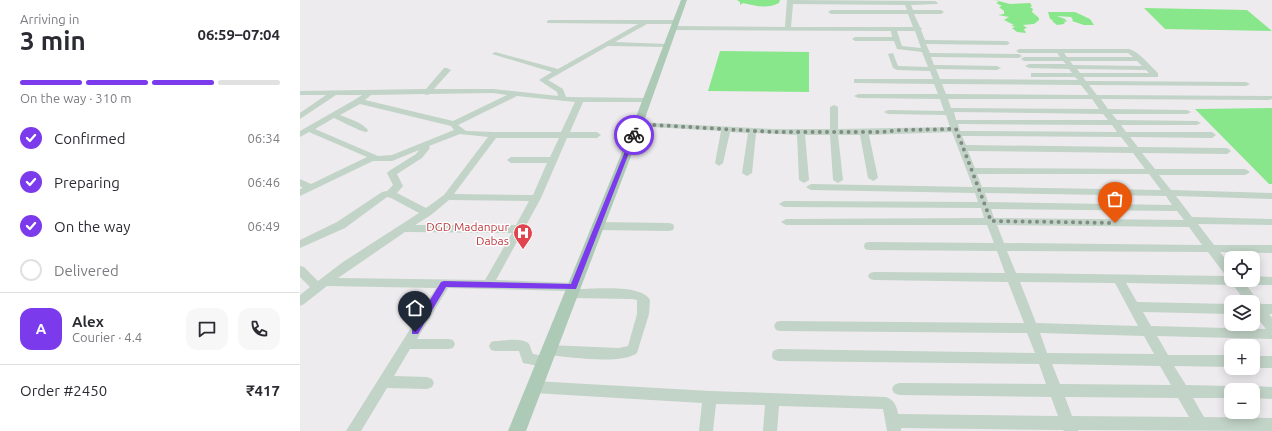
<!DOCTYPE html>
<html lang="en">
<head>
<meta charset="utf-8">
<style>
  :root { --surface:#fff; --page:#f7f7f7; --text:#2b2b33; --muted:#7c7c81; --line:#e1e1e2; --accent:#7c3aed }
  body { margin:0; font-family:Ubuntu,sans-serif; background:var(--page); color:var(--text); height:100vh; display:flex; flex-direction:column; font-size:15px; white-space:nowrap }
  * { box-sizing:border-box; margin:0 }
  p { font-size:13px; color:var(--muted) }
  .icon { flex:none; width:22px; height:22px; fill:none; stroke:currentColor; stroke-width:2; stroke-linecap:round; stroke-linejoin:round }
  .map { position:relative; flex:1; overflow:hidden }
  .sheet { display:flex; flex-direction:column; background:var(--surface); width:300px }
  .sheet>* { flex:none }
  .controls { position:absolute; left:924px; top:251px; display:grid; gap:8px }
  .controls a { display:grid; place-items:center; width:36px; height:36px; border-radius:8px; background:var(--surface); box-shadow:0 2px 10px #0003; font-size:20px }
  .pin { position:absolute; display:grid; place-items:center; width:34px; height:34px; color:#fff; margin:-41px -17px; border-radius:50% 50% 50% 0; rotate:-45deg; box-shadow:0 0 4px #0007 }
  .pin .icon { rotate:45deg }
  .courier { position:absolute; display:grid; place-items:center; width:40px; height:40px; margin:-20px; border:3px solid #7c3aed; border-radius:50%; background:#fff; color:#222; box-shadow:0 1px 5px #0007 }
  .summary em { font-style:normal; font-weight:700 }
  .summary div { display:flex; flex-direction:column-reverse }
  .summary { display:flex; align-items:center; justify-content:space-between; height:68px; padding:0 20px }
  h1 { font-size:26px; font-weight:700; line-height:30px }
  .bar { display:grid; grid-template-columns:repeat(4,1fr); gap:6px 4px; align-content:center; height:48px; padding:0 20px }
  .bar i { height:5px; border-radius:3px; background:var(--line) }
  .bar .selected { background:var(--accent) }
  .bar p { grid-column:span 4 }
  .line { display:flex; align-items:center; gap:10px; padding:0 20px; border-top:1px solid var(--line) }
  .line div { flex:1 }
  .round { display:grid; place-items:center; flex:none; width:42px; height:42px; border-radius:12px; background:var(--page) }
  ol { padding:0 20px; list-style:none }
  li { display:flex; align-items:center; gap:12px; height:44px }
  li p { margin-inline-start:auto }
  li .icon { padding:4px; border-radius:50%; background:var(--accent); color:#fff; stroke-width:4 }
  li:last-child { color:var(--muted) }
  li i { width:22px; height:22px; border:2px solid var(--line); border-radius:50% }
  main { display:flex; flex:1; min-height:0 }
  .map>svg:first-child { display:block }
</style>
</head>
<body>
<main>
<section class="sheet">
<div class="summary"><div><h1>3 min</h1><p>Arriving in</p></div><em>06:59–07:04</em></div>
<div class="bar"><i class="selected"></i><i class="selected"></i><i class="selected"></i><i></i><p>On the way · 310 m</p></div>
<ol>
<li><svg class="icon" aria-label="check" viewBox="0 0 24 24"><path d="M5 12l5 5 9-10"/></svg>Confirmed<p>06:34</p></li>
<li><svg class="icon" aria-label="check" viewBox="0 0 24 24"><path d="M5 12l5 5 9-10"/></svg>Preparing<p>06:46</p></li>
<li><svg class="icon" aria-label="check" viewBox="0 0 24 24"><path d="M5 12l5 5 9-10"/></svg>On the way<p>06:49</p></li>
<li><i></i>Delivered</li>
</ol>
<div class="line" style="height:72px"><b class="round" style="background:var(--accent);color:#fff">A</b><div><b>Alex</b><p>Courier · 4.4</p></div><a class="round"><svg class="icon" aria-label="chat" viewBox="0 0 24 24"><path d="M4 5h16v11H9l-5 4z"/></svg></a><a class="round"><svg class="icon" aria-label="phone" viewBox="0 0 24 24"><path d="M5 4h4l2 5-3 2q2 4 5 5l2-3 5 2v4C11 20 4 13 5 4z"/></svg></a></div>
<div class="line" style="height:52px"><div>Order #2450</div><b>₹417</b></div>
</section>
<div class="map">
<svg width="972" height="431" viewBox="0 0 972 431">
  <rect width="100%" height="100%" fill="#eeebee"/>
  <path fill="#88e78a" d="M437,0h43l-1,3c-11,6 -24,3 -36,0l-3,2v-3z
    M695,0l15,4 20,-1 2,3 -2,1 3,2 -1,3 7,6v2l-5,4 -11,1 4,3 -3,1 2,4 -9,-1 -5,-4 3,-1 -4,-2h3l-10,-5 5,-3 -11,-2 6,-1v-3l-5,-4 3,-1 -6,-3 3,-1z
    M844,8l103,2 25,21 -107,-2z
    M748,12h27l15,7 4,6h-10l-12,-4 1,-1 -2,-3 -14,-1 8,3 2,3 -4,-1 2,1 -1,2 -7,1 -5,-4 1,-1 -3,-1z
    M420,51l89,1v40l-101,-1z
    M972,108v76h-3l-74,-75z"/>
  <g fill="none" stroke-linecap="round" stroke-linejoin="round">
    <path fill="#c2d3c7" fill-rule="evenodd" d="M487,0l148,1 3,2 -1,1 -26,1 2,5h28l3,2 -3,2h-27l6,13 2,2 -1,1 4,10 82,1 3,2 -3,2 -81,-1 4,9 89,1 3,2 -3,2 -88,-1 3,8 63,1 4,2 -4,2 -61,-1 4,10 138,1 -3,-3h-44v-4h41l-3,-4 -40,-1 -4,-2 4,-2h37l-3,-3h-39l-3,-2 3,-2h36l-3,-4h-38l-3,-2 3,-2h110c12,4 20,16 29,24v4h-75l3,4 160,1 4,2 -4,2 -157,-1 8,10 175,1v3l-3,1 -168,-1 7,10 79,1 4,2 -4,2h-75l5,6 80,1 4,2 -4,2h-76l5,7h86l4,3 -4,3 -82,-1 8,10 89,1 4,3 -4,3 -85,-1 13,16h90l5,3 -5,3h-86l12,15 101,3v6l-96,-3 16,21 80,2v6l-74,-1 16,21h58v8l-52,-1 11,14v14h22v-4l19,1v8h-26l15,19h11v10h-3l3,4v21l-115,-3 11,19h63v12l-57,-1 12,19 45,1 5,2 1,2h-6v8h-38l11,19 68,1v13l-194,-1v1h-14l-1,-1 -162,-2v3h-14l-4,-22 -104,-3 -2,25h-14l2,-26 -49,-1 -3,27h-14l3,-28 -168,-10 -5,-2 -2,-4 2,-4 5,-2 176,10 176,6c8,3 11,9 12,17l160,2 -7,-19 -152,-2 -5,-2 -2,-4 2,-4 5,-2 147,1 -7,-20 -261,-3 -5,-2 -1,-4 1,-4 5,-2 257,4 -8,-20 -247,-2 -4,-1 -2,-4 2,-4 4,-1 244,2 -16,-41 -134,-2 -4,-1 -2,-3 2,-3 4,-1 131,1 -8,-22 -128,-1 -4,-1 -1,-3 1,-3 4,-1 125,1 -7,-18h-201l-5,-3 5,-3 198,-1 -3,-10 -197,-1 -5,-3 5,-3 194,1 -3,-9 -164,-3 -5,-3 5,-3 162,3 -21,-55 -83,3 9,43 -5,3 -5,-3 -8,-43h-22l5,45 -5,3 -5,-3 -3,-45h-25l4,45 -5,3 -5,-3 -2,-45 -41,-2 -4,40 -5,3 -5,-3 6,-40 -18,-1 -7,31 -4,3 -4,-3 6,-32 -87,-5 -1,-2 4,-2 137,7h56v-22l4,-2 4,2v22l112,-2 -4,-12 -58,-1 -4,-2 4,-2 56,1 -4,-12 -82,-1 -4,-2 4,-2h80l-4,-10 -80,-1v-4h79l-3,-8 -33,-1 -4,-2 -5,-14 5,-1 5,13 30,1 -6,-15 -25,-3 -3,-8h-39l-3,-2 3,-2h37l-1,-6 -217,-1 -3,-2 3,-2 111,1zM493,4l112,1 2,5h-76l-3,2 3,2h77l5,13h-122zM597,31h18l6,17 -19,-2zM764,53h64l5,4h-66zM770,61h67l5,5 -69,-1zM777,69l69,1 3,3h-69zM642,84l139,1 8,10 -143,-1zM648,99h144l7,10 -148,-1zM654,112l149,2 5,6h-152zM658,124l154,1 5,7 -157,-1zM662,136l159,1 8,10 -163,-2zM668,151l165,2 12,16 -170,-1zM677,174h172l12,16 -179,-3zM685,193l181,3 6,9 -184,-3zM691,209l186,2 7,9 -190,-2zM697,225l192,2 13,18 -198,-2zM707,251l201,1 18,24 -210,-3zM720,282l95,1 23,43 -102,-3zM826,283l107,2 13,17h7v11l13,16 -115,-3 -8,-14 88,2v-10l-94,-2zM740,333l104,3 10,18 -107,-1zM752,364l108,2 11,19 -111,-1zM765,397l113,1 11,19 -117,-1z
      M249,20h127l3,2 -3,2h-29l-32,18 52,2 3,2 -1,1 -61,-1 -60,34 15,9 3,8 81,1 4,2 -4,2h-64l-13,30h27l4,3 -4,3h-30l-26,60 -45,82 78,3 4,1 1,5c16,0 63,-5 71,11l-1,14 -12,39c-15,12 -68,4 -89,2l-4,-1 -2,-4 2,-4 4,-1 71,3 9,-2 9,-32v-14l-5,-1 -61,-1 -4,-2 -2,-3 1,-2 -118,-3 -31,51h32l4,1 2,4 -2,4 -4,1h-39l-16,27 33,1 5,2 2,4 -2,4 -5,2 -40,-1 -26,43h-15l90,-143 -109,-2 -23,18 -4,2v-11l10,-8 -10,-10v-11l4,1 14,14 25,-19 76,-49 -28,-15 -4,-1 -42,31 -45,20v-8l37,-18 45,-30 5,-1 6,-6 -6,-12 2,-2 27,-17 3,-4 -27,11h-19l-73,35v-7l3,-1 -3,-2v-7l11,5 56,-27 -58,-25 -9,5v-6l56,-32 6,-4h-26l-36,24v-6l26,-18h-26v-4l126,-2 18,-21h3l4,2 -17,19h59l65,7 -1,-4 -18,-12 13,-8 -60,-18 3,-2 63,17 80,-45 -91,-1v-2zM193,93l14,2 -54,26 -88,-21 6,-5 53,-1 3,1 3,-1zM217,96l58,6 -14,30h-67l-28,-1 -8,-6zM60,104l91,22 3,4 -62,25 -14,1 -63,-27 19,-11c7,3 29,15 33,14l1,-2c-7,-8 -18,-11 -28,-15zM160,134l28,3 -44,58 -18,13 -29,-15 6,-7 -6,-12 25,-16 8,-10 -1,-2zM196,138h63l-9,19h-39l-4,3 4,3h36l-14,32 -79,-1zM149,200l80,1 -13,24h-101l16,-10zM105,232l107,1 -27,47 -147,-2z
      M297,222l72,1 4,1 1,3 -1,3 -4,1 -72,-1 -4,-1 -1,-3 1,-3z
      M195,341c9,0 27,-4 34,3 2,3 2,7 4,10l16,3 1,4 -1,4 -5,2 -21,-4 -4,-12h-24l-4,-1 -2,-4 2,-4z
      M953,356h19v12h-19z
      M953,386l19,1v12l-19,-1v-8h-6l1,-2z"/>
    <path fill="#accab5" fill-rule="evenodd" d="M381,0h6l-48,135 -113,296h-18l121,-296z"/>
  </g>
  <path fill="#7c3aed" d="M332,134l4,1 -60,154 -130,-2 -28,47h-6v-5l29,-47 3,-1 127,3z"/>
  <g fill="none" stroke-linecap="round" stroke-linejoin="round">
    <path stroke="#808b83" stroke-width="4" stroke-dasharray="0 7.2" d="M334,135l3,-11 137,8h108l20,-2 54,-1 35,92 124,2"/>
  </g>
  <defs>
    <symbol id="hospital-pin" viewBox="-11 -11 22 30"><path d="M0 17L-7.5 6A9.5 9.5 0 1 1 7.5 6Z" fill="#e0444e" stroke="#fff"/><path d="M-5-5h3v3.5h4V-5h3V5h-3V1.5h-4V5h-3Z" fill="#fff"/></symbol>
  </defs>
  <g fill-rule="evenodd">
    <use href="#hospital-pin" x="212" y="222" width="22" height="30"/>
  </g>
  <g text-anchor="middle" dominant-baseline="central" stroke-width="3" stroke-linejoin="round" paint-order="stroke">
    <g font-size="12" fill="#be3a42" stroke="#fff" text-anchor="end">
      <text x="209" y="226">DGD Madanpur<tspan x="209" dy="14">Dabas</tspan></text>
    </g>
  </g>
</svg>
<div class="controls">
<a><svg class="icon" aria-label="locate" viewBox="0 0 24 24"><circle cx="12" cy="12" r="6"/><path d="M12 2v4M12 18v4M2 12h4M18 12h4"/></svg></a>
<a><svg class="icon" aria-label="layers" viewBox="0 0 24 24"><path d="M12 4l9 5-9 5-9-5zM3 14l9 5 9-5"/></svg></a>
<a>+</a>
<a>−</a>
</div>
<div class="pin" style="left:815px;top:223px;background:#ea580c"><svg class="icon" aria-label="bag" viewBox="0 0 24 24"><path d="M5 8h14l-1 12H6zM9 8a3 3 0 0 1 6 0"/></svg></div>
<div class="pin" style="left:115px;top:332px;background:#1f2937"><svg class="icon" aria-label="home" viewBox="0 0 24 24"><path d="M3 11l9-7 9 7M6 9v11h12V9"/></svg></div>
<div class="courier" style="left:334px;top:135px"><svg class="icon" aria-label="bike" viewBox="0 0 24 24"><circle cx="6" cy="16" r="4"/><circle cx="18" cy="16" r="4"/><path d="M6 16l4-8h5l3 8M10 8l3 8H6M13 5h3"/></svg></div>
</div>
</main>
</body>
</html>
